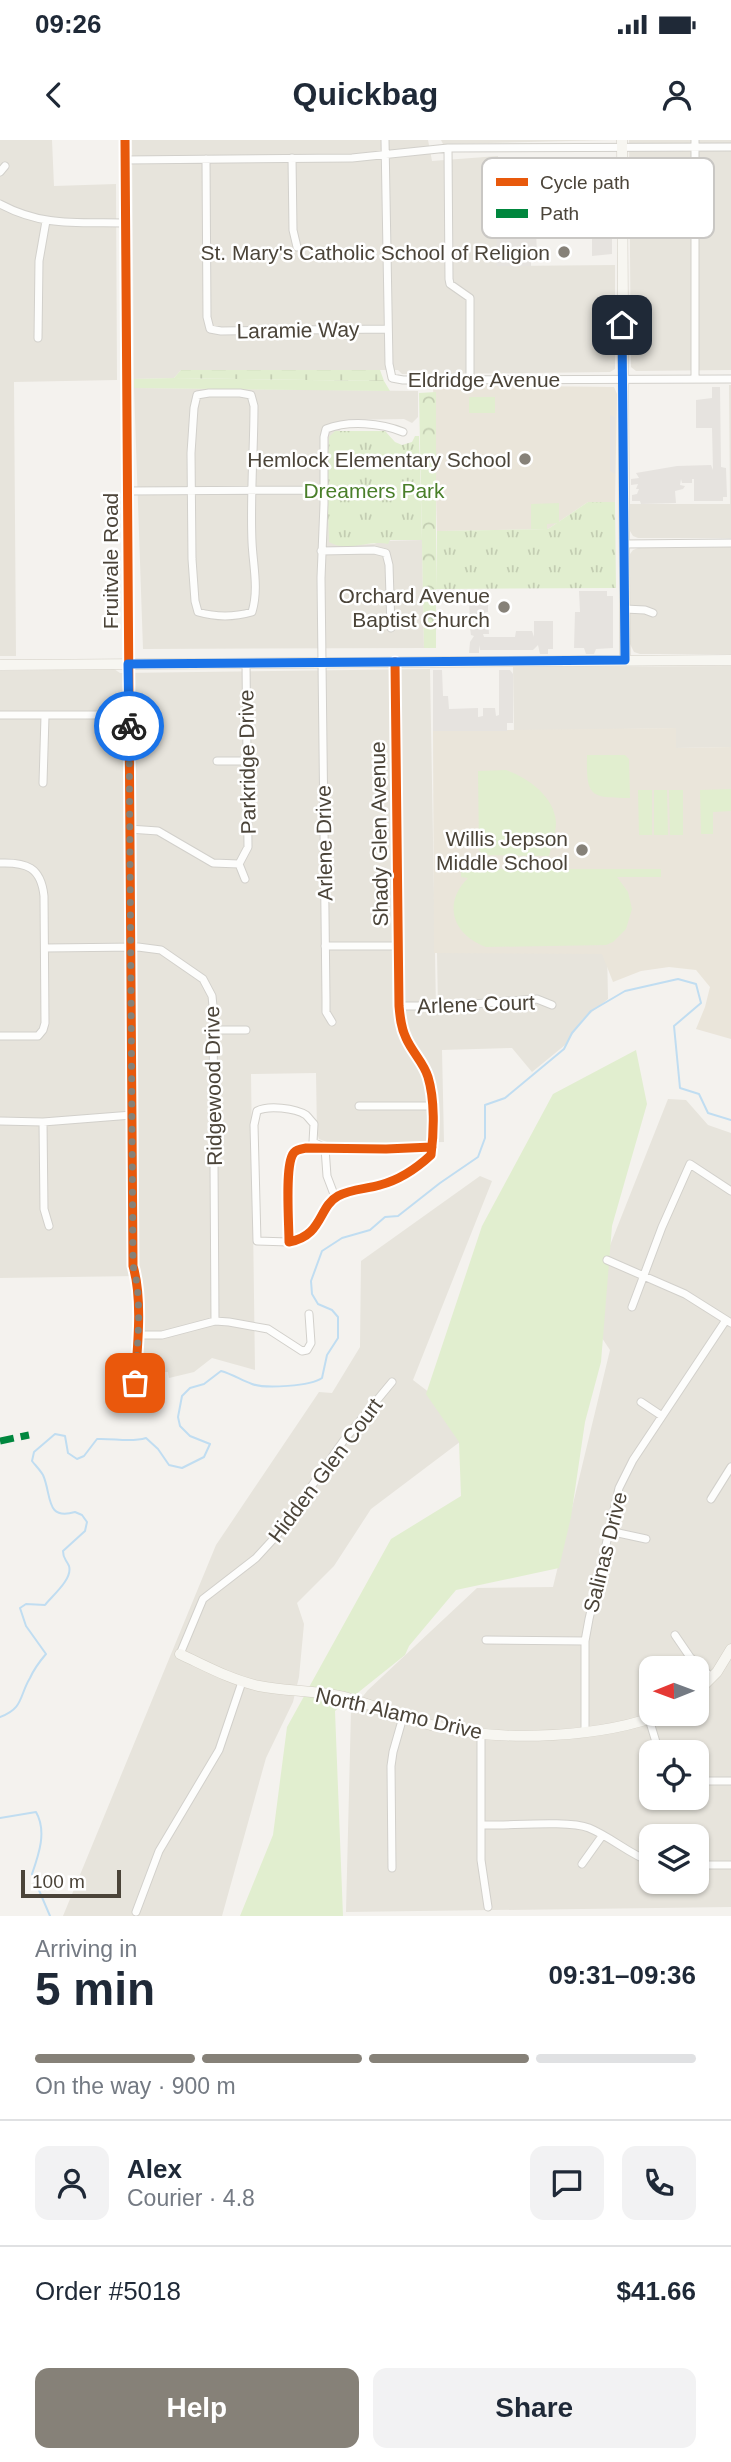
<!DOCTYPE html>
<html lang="en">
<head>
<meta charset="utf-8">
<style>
  :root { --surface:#fff; --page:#f2f2f3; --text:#1f2937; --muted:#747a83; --line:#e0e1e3; --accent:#868178 }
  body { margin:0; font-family:Helvetica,sans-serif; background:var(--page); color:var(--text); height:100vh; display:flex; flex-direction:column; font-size:26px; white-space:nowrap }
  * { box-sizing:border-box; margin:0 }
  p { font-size:23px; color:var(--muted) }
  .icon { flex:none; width:38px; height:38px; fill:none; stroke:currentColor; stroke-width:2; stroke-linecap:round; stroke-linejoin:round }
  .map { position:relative; height:1776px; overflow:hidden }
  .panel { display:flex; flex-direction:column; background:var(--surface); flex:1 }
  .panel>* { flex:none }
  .needle { width:46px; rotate:269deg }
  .buttons { position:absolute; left:639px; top:1516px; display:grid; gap:14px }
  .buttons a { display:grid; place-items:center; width:70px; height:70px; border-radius:14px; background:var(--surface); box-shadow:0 2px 5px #0004; font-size:35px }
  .scale { position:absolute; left:21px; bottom:18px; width:100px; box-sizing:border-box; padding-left:7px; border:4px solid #4b4439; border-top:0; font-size:19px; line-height:24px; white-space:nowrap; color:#4b4439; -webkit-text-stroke:5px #fff; paint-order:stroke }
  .pin { position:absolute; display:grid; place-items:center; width:60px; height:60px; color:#fff; margin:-30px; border-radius:14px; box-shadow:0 4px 10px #0006 }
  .courier { position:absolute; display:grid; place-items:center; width:70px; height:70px; margin:-35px; border:5px solid #1a73e8; border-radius:50%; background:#fff; color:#222; box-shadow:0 2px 9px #0007 }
  .headline em { font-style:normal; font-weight:600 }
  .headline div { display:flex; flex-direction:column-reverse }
  .headline { display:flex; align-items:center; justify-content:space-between; height:119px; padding:0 35px }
  h1 { font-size:46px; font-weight:600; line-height:52px }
  .bar { display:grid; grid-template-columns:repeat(4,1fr); gap:10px 7px; align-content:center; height:84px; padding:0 35px }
  .bar i { height:9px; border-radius:5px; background:var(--line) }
  .bar .selected { background:var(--accent) }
  .bar p { grid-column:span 4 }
  .line { display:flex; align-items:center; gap:18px; padding:0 35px; border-top:2px solid var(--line) }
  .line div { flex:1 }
  .round { display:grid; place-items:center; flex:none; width:74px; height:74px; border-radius:14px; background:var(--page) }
  .button { display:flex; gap:14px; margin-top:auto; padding:14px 35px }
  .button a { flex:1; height:80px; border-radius:14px; background:var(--accent); color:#fff; font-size:28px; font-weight:600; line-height:80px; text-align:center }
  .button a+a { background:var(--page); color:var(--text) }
  .status { display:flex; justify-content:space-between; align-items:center; height:49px; padding:0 35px; background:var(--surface); direction:ltr }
  .status svg { height:19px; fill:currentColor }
  header { display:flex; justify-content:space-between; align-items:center; height:91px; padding:0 35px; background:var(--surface); font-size:32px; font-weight:600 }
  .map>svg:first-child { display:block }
</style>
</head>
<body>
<div class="status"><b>09:26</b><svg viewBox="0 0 49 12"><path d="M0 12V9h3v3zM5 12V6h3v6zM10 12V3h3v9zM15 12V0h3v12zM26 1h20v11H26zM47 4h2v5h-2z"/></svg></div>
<header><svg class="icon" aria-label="back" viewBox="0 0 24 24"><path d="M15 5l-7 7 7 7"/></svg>Quickbag<svg class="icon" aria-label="person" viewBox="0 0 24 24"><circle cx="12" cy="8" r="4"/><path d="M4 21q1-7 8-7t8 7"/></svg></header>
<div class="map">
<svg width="731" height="1776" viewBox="0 0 731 1776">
  <defs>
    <pattern id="forest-crowns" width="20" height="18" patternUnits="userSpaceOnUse" patternTransform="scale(1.75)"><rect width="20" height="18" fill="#e1eecf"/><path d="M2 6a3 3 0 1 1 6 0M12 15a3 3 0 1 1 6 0" fill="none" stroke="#c3cdb2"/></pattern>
    <pattern id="wetland-marsh" width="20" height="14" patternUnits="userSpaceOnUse" patternTransform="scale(1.75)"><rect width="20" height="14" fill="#e1eecf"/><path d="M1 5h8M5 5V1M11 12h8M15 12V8" fill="none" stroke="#c3cdb2"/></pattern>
    <pattern id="park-tufts" width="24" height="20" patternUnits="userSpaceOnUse" patternTransform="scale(1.75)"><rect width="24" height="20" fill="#e1eecf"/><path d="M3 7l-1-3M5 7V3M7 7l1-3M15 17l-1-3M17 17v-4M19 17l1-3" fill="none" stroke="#c3cdb2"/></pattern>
  </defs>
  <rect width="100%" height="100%" fill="#f4f2ee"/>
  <path fill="#e7e4dc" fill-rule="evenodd" d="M0,0h52l2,46 62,-2 1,196 -103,2 2,274h-16z
    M132,0h296l4,21 66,-5 -1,110 118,-1v104l-5,3 -177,2h-31l-4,-4h-217l-7,8 -40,1z
    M441,0h170l-168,4z
    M629,0h102v230l-95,1 -5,-4z
    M729,245h2v153h-93l-5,-2 -3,-5v-27h100z
    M134,248l284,3v26l-6,6 -8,-4 -60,1 -5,13 -1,112 36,-1 8,-3 40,-1 2,108 -281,1z
    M731,407v107h-91l-6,-2 -4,-8v-90l3,-4 5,-2z
    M731,526v81l-55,1v-20l-162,3 -1,-64z
    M114,529l6,4 310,-4 6,340h2l-1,-57 170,-3 1,50 -25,20 -18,26 -33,27 -20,-24 -70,2 2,92 -79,2 -38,-2 -8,-3 -2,-6 -1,-60 -65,1 4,296 -43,-12 -18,14 -25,6 -1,-6h-28l-2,-96 -138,2v-607z
    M668,959l18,1 22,25 23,8v774l-385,5 5,-201 17,-21 109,-102 76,-1 57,-237 -26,-39zM651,1528h45v45h-45zM651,1612h45v45h-45zM651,1696h45v45h-45z
    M480,1036l12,5 -79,199 64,49 -106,80 -37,57 -37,37 7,21 -5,53 -6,25 -27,56 -44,158h-159l153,-371 103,-153 13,1 28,-46 1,-86z"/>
  <path fill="#eae5da" d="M433,245l181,2 3,7 -2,108h-27l-40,27 -111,2z
    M676,588v20l55,-1v292l-35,-10 9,-22 5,-20 -14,-17 -27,-3 -28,4 -28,11 -11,-28 -168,-1 -1,-222z"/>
  <path fill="#e1eecf" d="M174,238l210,3 6,10 -256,-3v-9z
    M469,257h26v16h-26z
    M559,363v20l-12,1v5h-16v-25z
    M587,615h38l4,4 1,39c-40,0 -44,-1 -43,-43z
    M506,630c22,8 48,26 50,52 0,11 -4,23 -7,34l-66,-1 -4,-5 -1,-79z
    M731,649v22l-18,1v22h-12l-1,-44z
    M638,650h14v45h-13z
    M654,650h13l1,45h-14z
    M669,650h14v45h-13z
    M461,729h200v8h-44l11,15 4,17 -6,20 -13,13 -7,3 -120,2c-33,-12 -44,-43 -18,-69l-7,-1z
    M636,910l11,54 -35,122 -11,136 -16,60 -14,95 -12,51 -103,22 -47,56 -4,9 -70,56 8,205h-103l33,-81 14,-108 104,-188 70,-43 -2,-54 -33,-48 56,-168 71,-132z"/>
  <path fill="url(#forest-crowns)" d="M436,252v256h-12l-5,-255z"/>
  <path fill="url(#wetland-marsh)" d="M181,230h199l4,11 -210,-3z"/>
  <path fill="url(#park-tufts)" d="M335,291h50l10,11 7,3 10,-3 3,-6h4l3,104h-32l-2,4c-18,-5 -41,9 -59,-2l-2,-64 2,-41z
    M588,362h27l1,86 -180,1 1,-58 111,-2z"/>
  <path fill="#e6e3df" d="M528,41h6l1,21 2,-7h11v7l11,-1v-6h37l1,6 18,1v9l-9,1 6,1v11h-5v6l5,1v23l-20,2v-24h7l-1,-5 -67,1 5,2 1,25h-6v11h-34l-1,-61h29z
    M712,247h8l1,80 5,1 1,29h-4v4h-29v-22h-2v4h-10l-1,-4 -1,6 5,1 -2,3 -8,2 1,12 -35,1 -1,-3h-8v-6l5,-1 2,-5h-3l2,-5 -7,1v-6l8,-1 -3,-5 41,-7 34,-1 2,5 -1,-42h-16v-28l16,-2z
    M610,275l5,2v57l-5,-3z
    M579,451h28v5h6v52l-17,1 -2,5h-8l-2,-6h-10l1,-36h5z
    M483,452l5,4v16l-5,1 5,2 1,19h-6l1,3h31l1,-6h16l2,6v-16h19v28h-5v5h-8l-2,-9 -5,5h-53l-1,-5v8h-10l1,-11 4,-6 -3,-1 -1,-7 -1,-35z
    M433,530h9l1,26h5l1,13 29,-1v9l5,-1v-8h12l1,8 3,-1v-45h11l3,4v49h-6v8h-74z"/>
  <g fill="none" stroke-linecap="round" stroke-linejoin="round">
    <path stroke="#c0ddf1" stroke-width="2" d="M0,1577c24,-9 19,-21 30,-39 4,-9 10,-17 16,-24l-20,-28 -6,-18 6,-4 19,1c7,-9 28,-26 24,-39 -3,-7 -6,-7 -6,-15l22,-20 2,-9 -5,-7 -7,-3c-30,9 -23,-17 -32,-37 -3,-5 -7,-9 -11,-14l2,-9 21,-18 10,2 3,17 9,6 7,-3 13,-17c17,-1 33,4 49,-1l12,11 11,16 13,3 22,-11 6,-13 -20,-8 -10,-10 -2,-9 4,-21 8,-8 14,-4 17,-13c11,3 20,9 31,13 13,5 59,2 70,-6l5,-23 11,-17v-21l-6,-7 -14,-6 -6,-10 -1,-13 11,-30 20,-13 28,-8 15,-13 13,-1 42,-33 38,-26 7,-19v-33l20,-7 59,-49 8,-16 19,-22 34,-20 53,-12 18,5 5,19 -27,23 6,62 19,6 9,19 23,7
      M0,1678l36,-6c11,19 3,42 -4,62l18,42"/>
    <defs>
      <path id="street" d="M385,0l4,224 3,14 11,2 328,-1
        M695,0v239
        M448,8l1,131 1,5 20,14v80
        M292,18l1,72 4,17
        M206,19l1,158 3,12 11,2 167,-2
        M125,20l227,-2 96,-10 283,-1
        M0,32l5,-6
        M0,64c43,23 77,18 124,19
        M38,198l1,-77 7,-40
        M209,253h31l11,2 3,11c0,45 -4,90 -2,136 1,23 7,47 0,70 -17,5 -37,5 -54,0l-3,-11 -3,-42 -1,-106 3,-45 3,-13z
        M128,351l196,-1
        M624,404l107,-1
        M321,411l53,-1 12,3 3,12 2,63
        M625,469l20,1 8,3
        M395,522l4,344c1,11 2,22 7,32 6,14 18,25 22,39 7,23 6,55 3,78 -14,13 -32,25 -51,30 -13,4 -29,4 -42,11 -20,11 -15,40 -49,46 0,-19 -4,-71 3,-86 2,-6 8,-7 14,-8l80,1 46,-2
        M0,575h129
        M217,621h31
        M43,643l2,-67
        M129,689l29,2 55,32 26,1 9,-17 -2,-184
        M0,723c26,-1 41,4 44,33l1,127 -2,7 -5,6h-38
        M239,724l6,15
        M325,806h73
        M45,808l93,-1 23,3 42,29 9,17 1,10 2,315
        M399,866h49l89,-7 15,6
        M332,882l-6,-10v-13l-5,-421 3,-74v-67l2,-8c23,-9 55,-6 77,3
        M213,890h33
        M359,966h72
        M0,981l43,1 89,-7
        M43,982l1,87 5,17
        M289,1102l-32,-1 -3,-116 3,-14c11,-6 38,-3 49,4 3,3 5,6 8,9l-1,18 12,6 2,28 8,21
        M607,1120l78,34 46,29
        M632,1167l30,-80 28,-63 41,27
        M138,1195h24l53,-14 14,1 39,7 34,22 5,-1 4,-7 -2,-29
        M641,1262l21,14
        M711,1359l20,-32
        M609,1391l37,8
        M675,1495l15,22 22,21
        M486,1500l99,1
        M180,1514l23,-55 53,-41 22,-24 66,-94 48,-58
        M649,1579l10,33
        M585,1591v-90l4,-22 30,-131 14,-28 93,-140
        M481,1594v126l7,47
        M696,1641h35
        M481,1685c27,1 87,-5 108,3 22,9 40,26 62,34
        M582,1724l20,-28
        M696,1725h35
        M392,1728l-1,-102 2,-14 10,-35
        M136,1772l23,-61 60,-101 23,-68"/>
      <path id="secondary" d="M125,0l8,1126c11,37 3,93 1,131l-2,5
        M622,0l3,520
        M0,525l731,-5
        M180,1514c26,12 51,26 79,32 29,6 60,4 89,12 31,9 60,22 91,29 65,15 164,11 226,-14
        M696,1553l21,-21 14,-23"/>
    </defs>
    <use href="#street" stroke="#d2d0cb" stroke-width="9"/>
    <use href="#secondary" stroke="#d3cfc5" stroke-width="11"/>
    <use href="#street" stroke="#fdfdfc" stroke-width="7"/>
    <use href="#secondary" stroke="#f7f6f1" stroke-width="10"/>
    <path stroke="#00873e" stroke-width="7" stroke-dasharray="14 7" stroke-linecap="butt" d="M0,1301l29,-6"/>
    <defs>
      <path id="cycleway" d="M125,0l8,1126c11,37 3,93 1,131l-2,5
        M395,522l4,344c1,11 2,22 7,32 6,14 18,25 22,39 7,23 6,55 3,78 -14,13 -32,25 -51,30 -13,4 -29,4 -42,11 -20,11 -15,40 -49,46 0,-19 -4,-71 3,-86 2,-6 8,-7 14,-8l80,1 46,-2"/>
    </defs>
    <use href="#cycleway" stroke="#fff" stroke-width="13"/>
    <use href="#cycleway" stroke="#e8590c" stroke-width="9"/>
  </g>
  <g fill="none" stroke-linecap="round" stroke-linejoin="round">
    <path stroke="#868178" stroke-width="7" stroke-dasharray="0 12.6" d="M129,586l4,540c10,32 4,83 2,117"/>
    <path stroke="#1a73e8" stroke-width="9" d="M129,586l-1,-62 497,-4 -3,-335"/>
  </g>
  <g fill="#868178" stroke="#fff" stroke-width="2.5">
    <circle cx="564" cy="112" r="7"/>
    <circle cx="525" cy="319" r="7"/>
    <circle cx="504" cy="467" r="7"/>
    <circle cx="582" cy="710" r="7"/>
  </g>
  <g text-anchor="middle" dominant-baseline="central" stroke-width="5" stroke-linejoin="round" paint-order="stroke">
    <g font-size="21" fill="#4b4439" stroke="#fff" text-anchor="end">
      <text x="550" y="112">St. Mary's Catholic School of Religion</text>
      <text x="511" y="319">Hemlock Elementary School</text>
      <text x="490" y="455">Orchard Avenue<tspan x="490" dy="24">Baptist Church</tspan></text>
      <text x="568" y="698">Willis Jepson<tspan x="568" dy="24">Middle School</tspan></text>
    </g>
    <g font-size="21" fill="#4b4439" stroke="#fff">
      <text transform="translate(298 190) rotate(-1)">Laramie Way</text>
      <text x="484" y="239">Eldridge Avenue</text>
      <text transform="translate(110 421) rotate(-90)">Fruitvale Road</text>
      <text transform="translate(247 622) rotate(-91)">Parkridge Drive</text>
      <text transform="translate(379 694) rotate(-91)">Shady Glen Avenue</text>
      <text transform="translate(324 703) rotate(-91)">Arlene Drive</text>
      <text transform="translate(476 864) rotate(-2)">Arlene Court</text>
      <text transform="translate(213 946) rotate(-91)">Ridgewood Drive</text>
      <text transform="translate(325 1330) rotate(-53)">Hidden Glen Court</text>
      <text transform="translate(605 1412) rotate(-76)">Salinas Drive</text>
      <text transform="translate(399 1573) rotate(13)">North Alamo Drive</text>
    </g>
    <g font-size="21" fill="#4a7f2a" stroke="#fff">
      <text x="374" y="350">Dreamers Park</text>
    </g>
  </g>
  <rect x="482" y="18" width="232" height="80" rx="10" fill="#fff" stroke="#c9c7c4" stroke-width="2"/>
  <rect x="496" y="38" width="32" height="8" fill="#e8590c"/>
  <rect x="496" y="69" width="32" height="9" fill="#00873e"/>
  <g font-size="19" fill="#4b4439">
    <text x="540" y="49">Cycle path</text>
    <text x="540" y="80">Path</text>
  </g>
</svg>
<div class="buttons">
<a><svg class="needle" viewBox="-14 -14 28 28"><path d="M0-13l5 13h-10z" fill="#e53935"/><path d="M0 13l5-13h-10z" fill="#747a83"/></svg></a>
<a><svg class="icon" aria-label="locate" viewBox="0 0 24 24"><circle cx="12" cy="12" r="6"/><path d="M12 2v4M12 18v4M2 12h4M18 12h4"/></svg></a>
<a><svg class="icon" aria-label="layers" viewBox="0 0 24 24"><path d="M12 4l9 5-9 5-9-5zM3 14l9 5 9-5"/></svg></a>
</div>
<div class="scale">100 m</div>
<div class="pin" style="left:135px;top:1243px;background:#ea580c"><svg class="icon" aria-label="bag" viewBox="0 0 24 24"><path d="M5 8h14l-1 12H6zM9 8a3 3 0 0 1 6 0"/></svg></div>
<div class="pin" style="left:622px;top:185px;background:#1f2937"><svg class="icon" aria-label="home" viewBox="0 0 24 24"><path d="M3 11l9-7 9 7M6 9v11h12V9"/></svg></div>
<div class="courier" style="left:129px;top:586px"><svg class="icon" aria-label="bike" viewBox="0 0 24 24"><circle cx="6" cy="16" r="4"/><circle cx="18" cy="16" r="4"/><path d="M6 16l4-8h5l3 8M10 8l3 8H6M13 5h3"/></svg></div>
</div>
<section class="panel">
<div class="headline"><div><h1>5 min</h1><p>Arriving in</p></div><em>09:31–09:36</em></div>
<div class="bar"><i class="selected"></i><i class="selected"></i><i class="selected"></i><i></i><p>On the way · 900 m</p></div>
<div class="line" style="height:126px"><a class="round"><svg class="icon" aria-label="person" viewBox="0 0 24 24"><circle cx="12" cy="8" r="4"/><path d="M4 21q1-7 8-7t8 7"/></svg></a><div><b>Alex</b><p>Courier · 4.8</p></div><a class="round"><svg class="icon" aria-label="chat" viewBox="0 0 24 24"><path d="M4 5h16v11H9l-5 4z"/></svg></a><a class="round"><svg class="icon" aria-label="phone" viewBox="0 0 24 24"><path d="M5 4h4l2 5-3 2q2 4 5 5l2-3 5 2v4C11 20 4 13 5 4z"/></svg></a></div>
<div class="line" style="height:91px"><div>Order #5018</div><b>$41.66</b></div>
<div class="button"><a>Help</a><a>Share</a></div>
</section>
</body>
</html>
